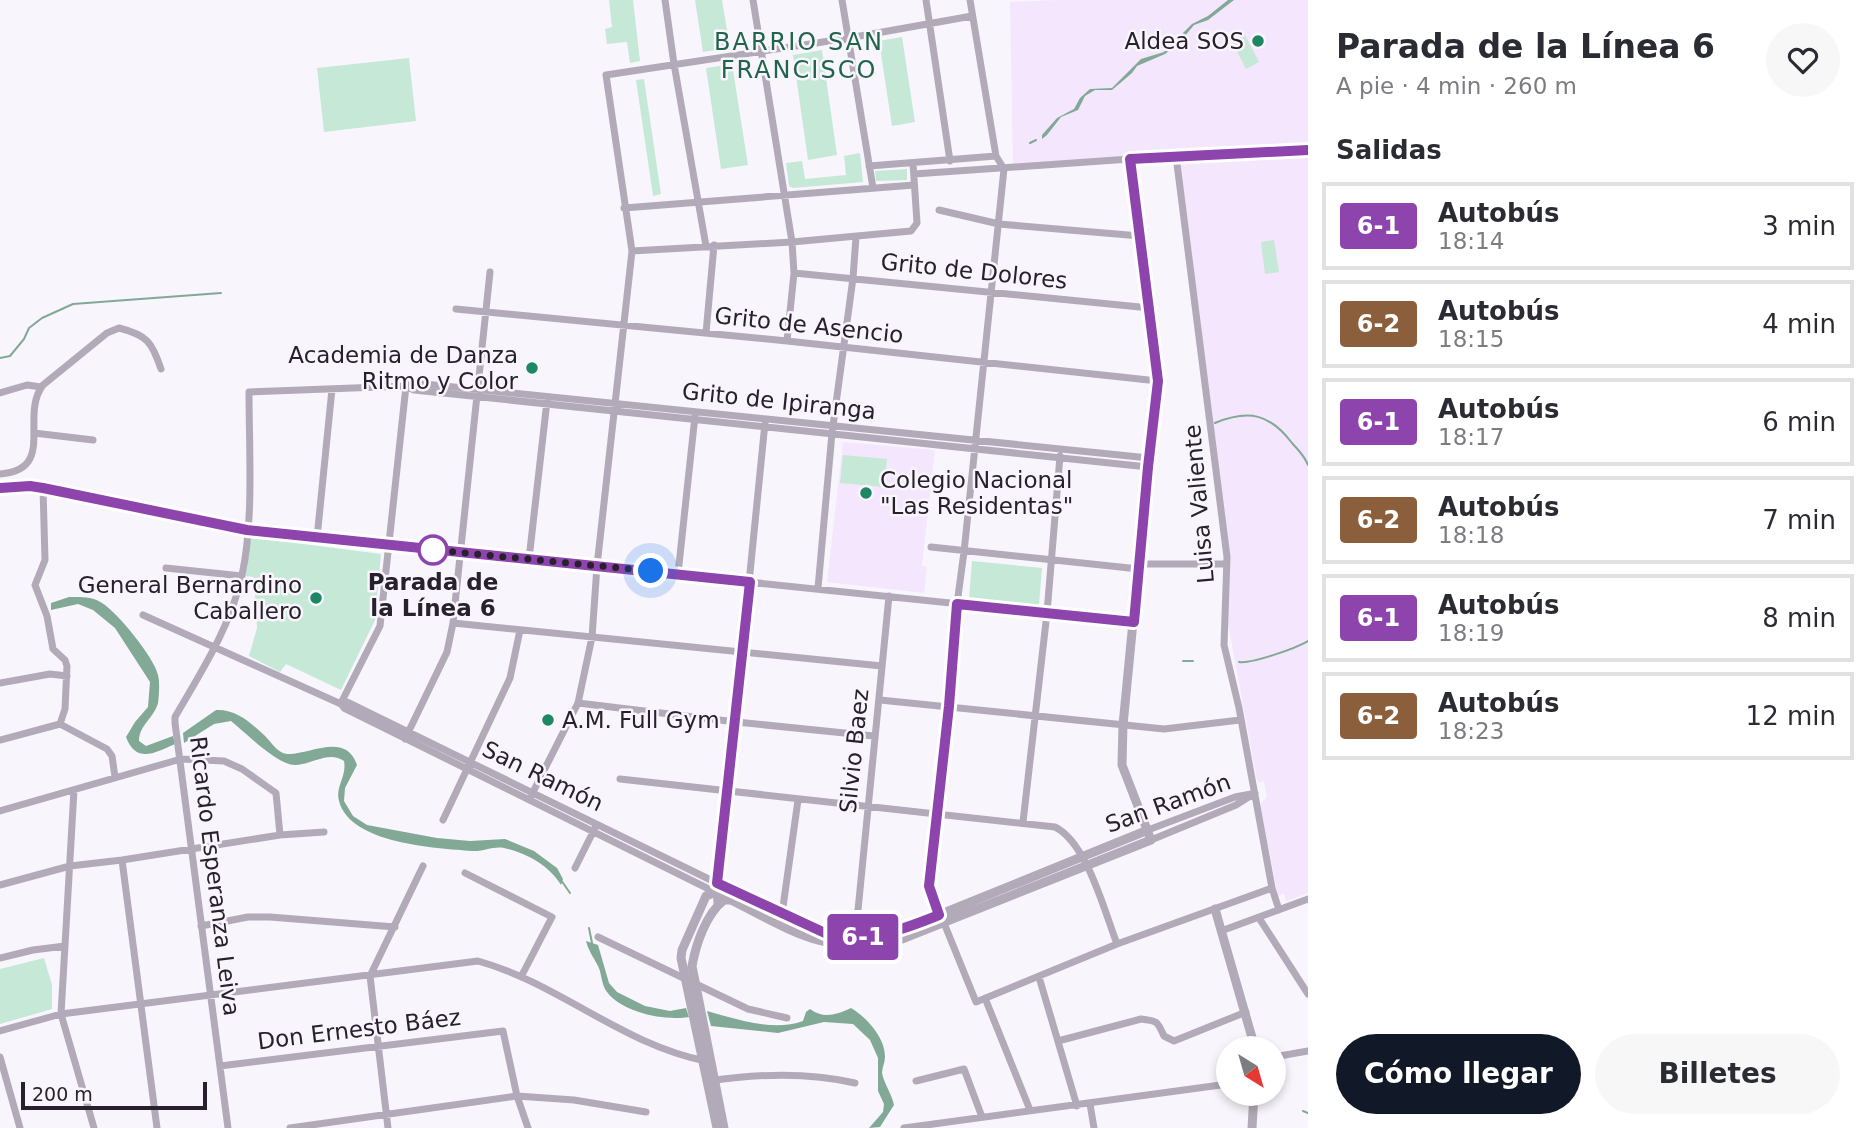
<!DOCTYPE html>
<html lang="es">
<meta charset="utf-8">
<style>
body{margin:0;font-family:"DejaVu Sans",sans-serif;background:#f7f7f7;color:#2b2b33;height:100vh;display:flex;flex-direction:column;font-size:26px;white-space:nowrap}
*{box-sizing:border-box;margin:0}
p{font-size:23px;color:#7c7c81}
.icon{flex:none;width:38px;height:38px;fill:none;stroke:currentColor;stroke-width:2;stroke-linecap:round;stroke-linejoin:round}
.map{position:relative;flex:1;overflow:hidden}
.side{display:flex;flex-direction:column;background:#fff;width:560px}
.side>*{flex:none}
.badge{padding:0 14px;border-radius:5px;font-size:24px;line-height:46px}
.needle{width:46px;rotate:143deg}
.controls{position:absolute;left:1216px;top:1036px;display:grid;gap:14px}
.controls a{display:grid;place-items:center;width:70px;height:70px;border-radius:50%;background:#fff;box-shadow:0 4px 10px #0003;font-size:35px}
.scale{position:absolute;left:21px;bottom:18px;width:186px;box-sizing:border-box;padding-left:7px;border:4px solid #28212d;border-top:0;font-size:19px;line-height:24px;white-space:nowrap;color:#28212d;-webkit-text-stroke:5px #f9f5fc;paint-order:stroke}
.you{position:absolute;width:35px;height:35px;margin:-18px;border:5px solid #fff;border-radius:50%;background:#1a73e8;box-shadow:0 0 0 10px #1a73e833}
.map>.badge{position:absolute;translate:-50% -50%;box-shadow:0 0 0 4px #fff}
h2{padding:0 28px;font-size:26px;line-height:63px}
.round{display:grid;place-items:center;flex:none;width:74px;height:74px;border-radius:37px;background:#f7f7f7}
.overview{display:flex;align-items:center;justify-content:space-between;height:119px;padding:0 28px}
h1{font-size:33px;font-weight:700;line-height:52px}
.primary-button{display:flex;gap:14px;margin-top:auto;padding:14px 28px}
.primary-button a{flex:1;height:80px;border-radius:42px;background:#111827;color:#fff;font-size:28px;font-weight:700;line-height:80px;text-align:center}
.primary-button a+a{background:#f7f7f7;color:#2b2b33}
ul{padding:0;list-style:none}
li{display:flex;align-items:center;gap:21px;height:88px;margin:0 14px 10px;padding:0 14px;border:4px solid #e1e1e2;border-radius:0px}
li div{flex:1}
li b{display:block;font-size:26px}
li em{font-style:normal}
li .badge{min-width:77px;font-weight:700;text-align:center}
main{display:flex;flex:1;min-height:0}
.map>svg:first-child{display:block}
</style>
<main>
<div class="map">
<svg width="1308" height="1128" viewBox="0 0 1308 1128">
<rect width="100%" height="100%" fill="#f9f5fc"/>
<!-- built -->
<path fill="#f4e6fd" d="M1058 0H1308V145L1013 170 1010 2Z
M1308 153V893L1286 901 1284 893 1278 896 1260 804 1267 797 1264 781 1260 783 1257 780 1228 624 1229 555 1180 163Z
M843 442 935 450 922 565 927 567 924 593 827 582Z"/>
<!-- green -->
<path fill="#c5e8d7" d="M609 0H633L640 61 630 63 627 42 607 44 605 29 612 27Z
M695 0H722L730 48 703 52Z
M1245 35 1259 62 1246 69 1232 42Z
M902 37 915 122 892 126 879 41Z
M822 50 837 155 808 160 793 55Z
M409 58 416 121 324 132 317 68Z
M732 64 748 165 721 169 706 68Z
M644 79 661 194 653 196 636 80Z
M860 153 863 182 793 188 789 186 786 163 802 161 805 179 846 175 844 156Z
M907 169V180L876 181 875 171Z
M1274 240 1279 272 1265 274 1261 242Z
M843 455 887 459 884 487 840 483Z
M251 537 381 554 375 620 341 690 286 664 280 672 249 656 257 628 254 577 245 576Z
M972 561 1042 568 1039 605 969 598Z
M44 958 52 985V1009L0 1024V969Z"/>
<!-- water -->
<path fill="#81a996" d="M1228 0H1234L1208 20 1194 25 1179 43 1165 54 1137 66 1132 73 1112 90H1095L1085 96 1078 110 1061 117 1047 135 1042 139V135L1057 118 1074 109 1080 98 1090 89 1112 88 1141 59 1164 52 1192 24 1208 16Z
M69 597C80 597 92 596 102 603 117 612 154 657 158 675 160 683 159 695 158 703 154 718 139 725 139 741L146 746 173 736 175 744C155 753 136 764 126 737L135 722 148 707 150 682 115 628 93 610 78 604 51 610V603Z
M216 710C235 709 249 721 263 734 270 740 274 749 283 753 301 760 345 728 357 765L345 788 344 801 353 816 367 825 437 838 470 841 505 839 534 851 557 868 563 879 561 885C549 865 526 853 504 848 493 846 483 852 472 851 436 848 350 844 339 801 335 786 347 777 344 761 329 750 311 765 295 765 277 765 245 732 231 721L214 724 184 743 183 733Z
M586 941 598 945 609 983 617 992 645 1006 670 1011 686 1008 689 1017C665 1021 623 1013 607 992 601 984 602 974 598 966 594 958 588 950 586 941Z
M851 1008C866 1017 885 1037 885 1057 885 1062 882 1068 882 1073 884 1084 892 1094 894 1105L880 1127 869 1128 883 1112 884 1104 878 1091V1058L870 1040 853 1024 824 1022 778 1033 711 1026 707 1011C736 1019 773 1032 803 1021L806 1012 810 1009C823 1019 836 1015 851 1008Z"/>
<g fill="none" stroke-linecap="round" stroke-linejoin="round">
<!-- stream -->
<path stroke="#81a996" stroke-width="2" d="M1030 143 1036 140
M0 358 10 356 24 339 29 328 42 318 73 304 221 293
M1215 423C1249 409 1270 414 1292 443 1299 451 1304 455 1308 465
M1183 661H1193
M1239 662C1252 664 1296 648 1308 641
M561 880 570 893
M589 928 592 943
M1303 1111 1308 1113"/>
<!-- minor -->
<path stroke="#b3aab9" stroke-width="7" d="M665 0 674 64 706 246
M753 0 792 242 794 273 787 341
M842 0 873 188
M926 0 950 161
M970 0 996 156 1004 169
M1176 156 1227 557 1224 645 1239 708 1272 888 1279 910
M869 166 996 156
M1004 169 964 552 957 604 949 706 929 886 976 1002 1117 944 1272 888
M914 174 1130 159
M624 208 914 185
M939 210 999 224 1140 236
M632 251 792 242 911 231 917 223 913 163
M794 273 1150 308
M456 309 787 341 1158 381
M706 333 714 245
M406 386 414 390 1148 467
M0 393 27 385 41 387
M34 433 93 440
M0 474C57 470 19 416 43 385L107 333 119 328C147 335 152 342 161 369
M0 488 30 486 43 488 247 530 1134 622
M43 488 45 560 35 585 47 616 53 649 65 660 67 666 65 709 60 724
M317 538 332 389
M931 547 1139 569
M529 559 547 401
M1140 564H1226
M166 568 242 576
M678 574 695 416
M818 588 832 433 853 278 856 237
M143 615 341 704 344 708 731 900
M453 623 882 666
M0 683 50 674 67 676
M880 700 1164 729 1240 720
M341 703 380 626 406 386
M578 703 736 722 874 736
M341 704 347 702 721 885
M405 739 447 652 453 623 490 272
M0 740 60 724 107 749 112 756 115 777
M620 779 1055 827C1087 843 1104 910 1117 944
M74 790 61 1014 94 1128
M529 800 578 703 592 637 597 566 632 251 606 75 849 38 972 16
M0 811 181 759 224 761 242 769 276 793 280 835
M443 820 510 678 520 630
M1023 822 1047 613 1060 456
M1148 830 1235 797 1251 794
M1151 840 1236 805 1255 793
M122 860 157 1128
M575 868 595 828
M465 873 552 917 521 977
M0 885 70 866 122 860 280 835 324 832
M717 905 716 876 728 792 765 423
M858 910 869 933 873 937
M782 914 798 800
M1259 918 1308 994
M201 926 248 917H270L395 927
M1221 931 1308 899
M598 937 748 1009 787 1018
M843 937 858 910 889 596
M0 958 33 950 65 946
M1039 977 1077 1106
M985 998 1030 1110
M0 1031 61 1014 478 961C558 983 623 1045 706 1061
M1058 1041 1141 1019C1158 1021 1157 1021 1164 1036L1174 1041 1246 1012
M0 1057 20 1128
M1274 1057 1308 1051
M220 1066 503 1031 517 1096 528 1128
M709 1081C756 1074 808 1072 855 1083
M916 1081 964 1069 982 1117
M1090 1104 1094 1128
M228 1128 175 723V717C201 672 231 626 242 575 254 521 249 448 249 392L406 386 415 383 1149 458
M290 1128 517 1096 574 1100 646 1112
M388 1128 370 976 423 866
M904 1128 1228 1084"/>
<!-- tertiary -->
<path stroke="#b3aab9" stroke-width="9" d="M1215 909 1255 1048
M717 1128 681 958 682 950 706 896 727 887 825 933C852 940 878 937 904 929L1148 830
M724 1128 692 966C696 944 706 914 724 900H731C791 930 828 957 897 941L1151 840 1122 765 1123 725 1148 467 1158 381 1130 159 1308 149
M1252 1128 1254 1094"/>
</g>
<g fill="none" stroke-linecap="round" stroke-linejoin="round">
<!-- line casing -->
<g stroke="#fff" stroke-width="16">
<path id="line" d="M0 488 30 486 43 488 247 530 750 582 717 883 825 933C866 944 902 930 939 915L929 886 949 706 957 604 1134 622 1148 467 1158 381 1130 159 1308 150"/>
</g>
<!-- line -->
<use href="#line" stroke="#8e44ad" stroke-width="10"/>
<!-- walk -->
<path stroke="#28212d" stroke-width="7" stroke-dasharray="0 12.6" d="M433 550 424 549 651 571"/>
</g>
<!-- markers -->
<g fill="#1d8662" stroke="#f9f5fc" stroke-width="2.5">
<circle cx="1258" cy="41" r="7"/>
<circle cx="532" cy="368" r="7"/>
<circle cx="866" cy="493" r="7"/>
<circle cx="316" cy="598" r="7"/>
<circle cx="548" cy="720" r="7"/>
</g>
<circle fill="#fff" stroke="#8e44ad" stroke-width="3.5" cx="433" cy="550" r="14"/>
<g text-anchor="middle" dominant-baseline="central" stroke-width="5" stroke-linejoin="round" paint-order="stroke">
<!-- poi labels -->
<g font-size="23" fill="#28212d" stroke="#f9f5fc" text-anchor="end">
<text x="1244" y="41">Aldea SOS</text>
<text x="518" y="355">Academia de Danza<tspan x="518" dy="26">Ritmo y Color</tspan></text>
<text x="880" y="480" text-anchor="start">Colegio Nacional<tspan x="880" dy="26">"Las Residentas"</tspan></text>
<text x="302" y="585">General Bernardino<tspan x="302" dy="26">Caballero</tspan></text>
<text x="562" y="720" text-anchor="start">A.M. Full Gym</text>
</g>
<!-- street labels -->
<g font-size="23" fill="#28212d" stroke="#f9f5fc">
<text transform="translate(974 271) rotate(6)">Grito de Dolores</text>
<text transform="translate(809 325) rotate(6)">Grito de Asencio</text>
<text transform="translate(779 401) rotate(6)">Grito de Ipiranga</text>
<text transform="translate(1199 504) rotate(-95)">Luisa Valiente</text>
<text transform="translate(854 751) rotate(-84)">Silvio Baez</text>
<text transform="translate(543 776) rotate(26)">San Ramón</text>
<text transform="translate(1168 803) rotate(-20)">San Ramón</text>
<text transform="translate(215 876) rotate(83)">Ricardo Esperanza Leiva</text>
<text transform="translate(359 1029) rotate(-7)">Don Ernesto Báez</text>
</g>
<!-- stop labels -->
<g font-size="23" font-weight="bold" fill="#28212d" stroke="#f9f5fc">
<text x="433" y="582">Parada de<tspan x="433" dy="26">la Línea 6</tspan></text>
</g>
<!-- neighbourhood labels -->
<g font-size="24" letter-spacing="2" fill="#20644a" stroke="#f9f5fc">
<text x="799" y="42">BARRIO SAN<tspan x="799" dy="28">FRANCISCO</tspan></text>
</g>
</g>
</svg>
<div class="controls">
<a><svg class="needle" viewBox="-14 -14 28 28"><path d="M0-13l5 13h-10z" fill="#e53935"/><path d="M0 13l5-13h-10z" fill="#7c7c81"/></svg></a>
</div>
<div class="scale">200 m</div>
<div class="you" style="left:651px;top:571px"></div>
<b class="badge" style="left:863px;top:937px;background:#8e44ad;color:#fff">6-1</b>
</div>
<section class="side">
<div class="overview"><div><h1>Parada de la Línea 6</h1><p>A pie · 4 min · 260 m</p></div><a class="round"><svg class="icon" aria-label="heart" viewBox="0 0 24 24"><path d="M12 20l-8-8c-3-5 5-10 8-4 3-6 11-1 8 4z"/></svg></a></div>
<h2>Salidas</h2>
<ul>
<li><span class="badge" style="background:#8e44ad;color:#fff">6-1</span><div><b>Autobús</b><p>18:14</p></div><em>3 min</em></li>
<li><span class="badge" style="background:#8b5e3c;color:#fff">6-2</span><div><b>Autobús</b><p>18:15</p></div><em>4 min</em></li>
<li><span class="badge" style="background:#8e44ad;color:#fff">6-1</span><div><b>Autobús</b><p>18:17</p></div><em>6 min</em></li>
<li><span class="badge" style="background:#8b5e3c;color:#fff">6-2</span><div><b>Autobús</b><p>18:18</p></div><em>7 min</em></li>
<li><span class="badge" style="background:#8e44ad;color:#fff">6-1</span><div><b>Autobús</b><p>18:19</p></div><em>8 min</em></li>
<li><span class="badge" style="background:#8b5e3c;color:#fff">6-2</span><div><b>Autobús</b><p>18:23</p></div><em>12 min</em></li>
</ul>
<div class="primary-button"><a>Cómo llegar</a><a>Billetes</a></div>
</section>
</main>
